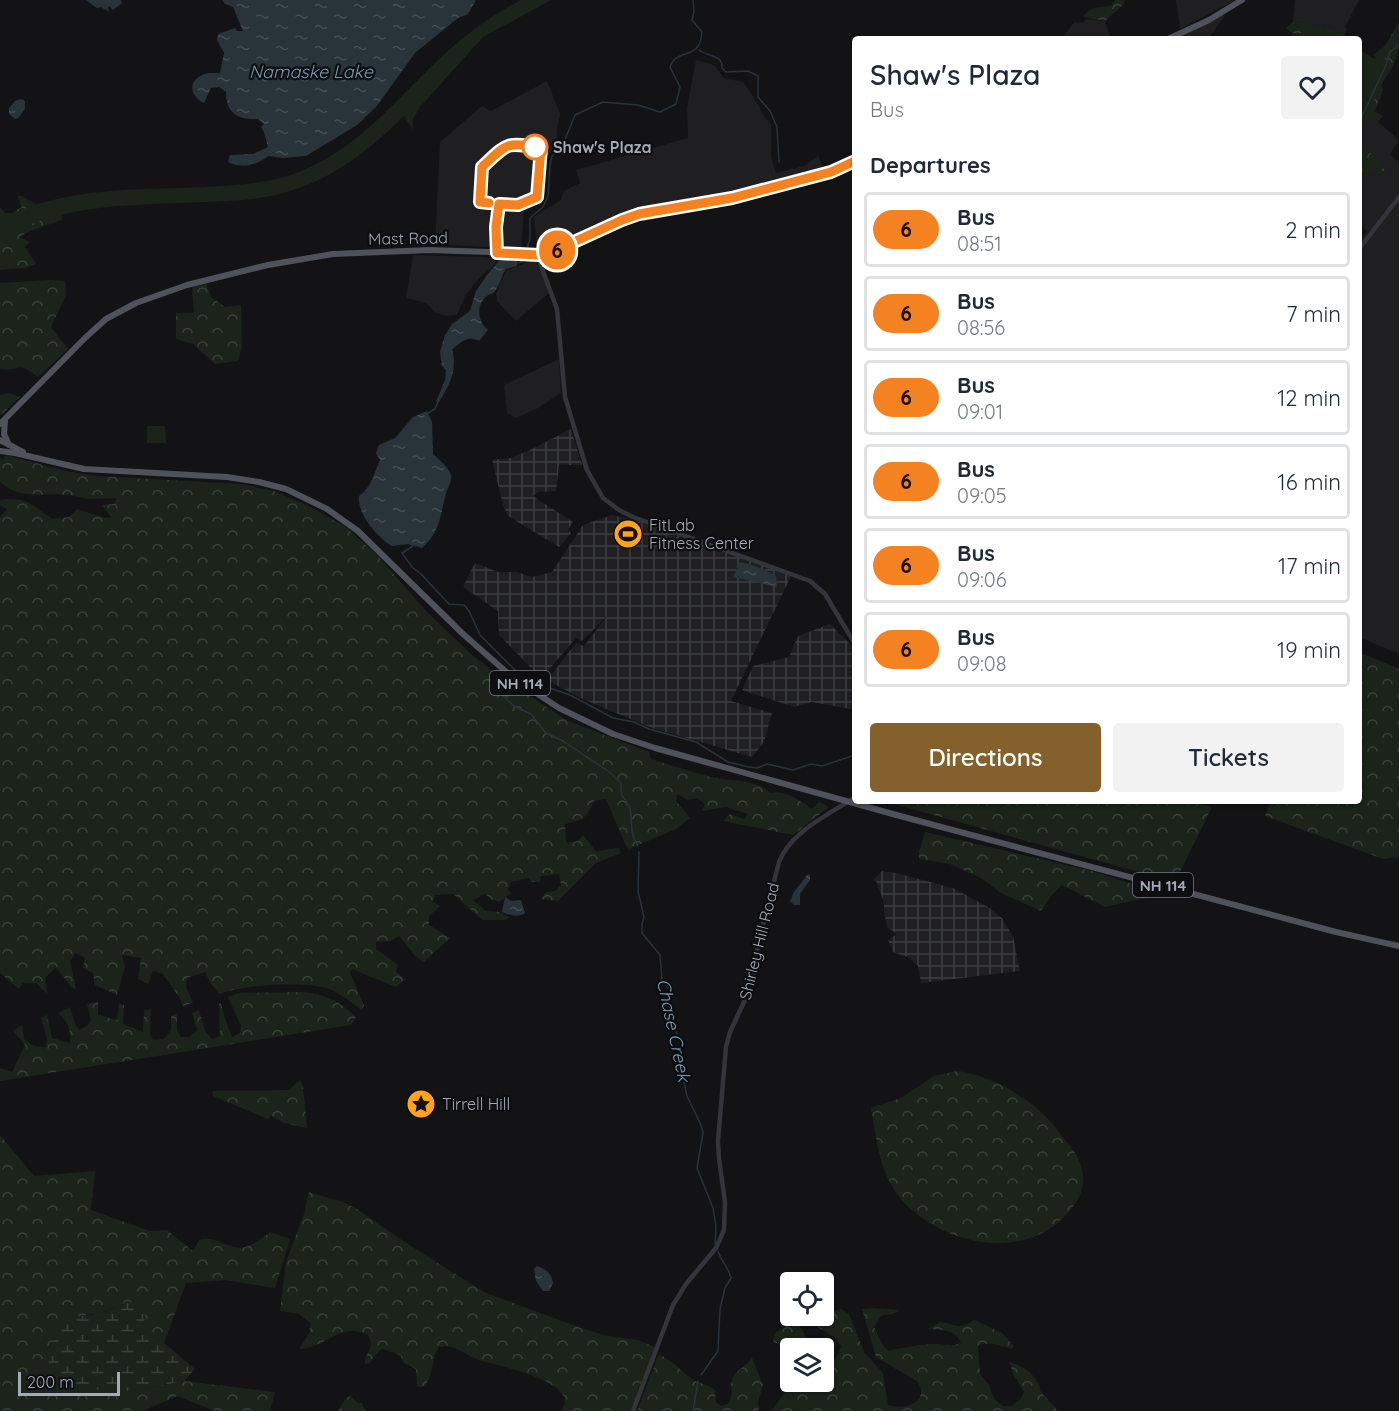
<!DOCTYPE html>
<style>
body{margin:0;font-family:Quicksand,sans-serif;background:#f2f2f3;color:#1f2937;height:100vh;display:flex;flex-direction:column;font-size:22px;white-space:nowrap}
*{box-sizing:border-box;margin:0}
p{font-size:20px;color:#747a83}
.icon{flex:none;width:33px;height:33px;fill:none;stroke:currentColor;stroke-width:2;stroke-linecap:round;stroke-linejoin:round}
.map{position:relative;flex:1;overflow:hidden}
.details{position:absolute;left:852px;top:36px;width:510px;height:768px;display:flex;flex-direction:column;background:#fff;border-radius:6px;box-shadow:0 2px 4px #0004}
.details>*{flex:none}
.badge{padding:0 12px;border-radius:20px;font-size:21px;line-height:39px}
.fabs{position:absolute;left:780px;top:1272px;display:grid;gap:12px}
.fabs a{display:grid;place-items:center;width:54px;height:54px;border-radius:6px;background:#fff;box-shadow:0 2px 4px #0004;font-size:30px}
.scale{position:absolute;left:18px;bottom:15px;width:102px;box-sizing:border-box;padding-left:6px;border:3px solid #a3abb7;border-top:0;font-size:16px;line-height:21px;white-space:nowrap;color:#a3abb7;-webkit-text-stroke:4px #0e0e10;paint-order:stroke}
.map>.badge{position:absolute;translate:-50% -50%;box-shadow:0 0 0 3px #fff}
h2{padding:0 18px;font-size:22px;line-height:54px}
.round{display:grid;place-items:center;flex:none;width:63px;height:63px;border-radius:6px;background:#f2f2f3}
.summary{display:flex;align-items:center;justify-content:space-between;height:102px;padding:0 18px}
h1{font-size:28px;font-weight:600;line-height:45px}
.primary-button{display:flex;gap:12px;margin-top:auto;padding:12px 18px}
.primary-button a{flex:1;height:69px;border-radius:6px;background:#84602d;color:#fff;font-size:24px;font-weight:600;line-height:69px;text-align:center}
.primary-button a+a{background:#f2f2f3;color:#1f2937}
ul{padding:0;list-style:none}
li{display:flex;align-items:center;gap:18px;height:75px;margin:0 12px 9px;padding:0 6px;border:3px solid #e0e1e3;border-radius:6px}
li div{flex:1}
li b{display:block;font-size:22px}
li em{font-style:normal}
li .badge{min-width:66px;font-weight:700;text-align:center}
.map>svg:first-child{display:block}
</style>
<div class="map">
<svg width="1399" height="1411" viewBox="0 0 1399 1411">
<defs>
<pattern id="industrial-grid" width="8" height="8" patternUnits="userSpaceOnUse" patternTransform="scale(1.5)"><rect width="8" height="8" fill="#1f1f22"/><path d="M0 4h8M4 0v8" fill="none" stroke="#3c3d40"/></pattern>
<pattern id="forest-crowns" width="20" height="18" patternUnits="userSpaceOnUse" patternTransform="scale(1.5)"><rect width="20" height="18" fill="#1b231b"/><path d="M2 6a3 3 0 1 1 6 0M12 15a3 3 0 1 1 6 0" fill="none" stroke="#39403a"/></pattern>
<pattern id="wetland-marsh" width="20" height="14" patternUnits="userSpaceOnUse" patternTransform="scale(1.5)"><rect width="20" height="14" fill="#1b231b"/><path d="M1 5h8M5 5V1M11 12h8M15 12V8" fill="none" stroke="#39403a"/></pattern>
<pattern id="water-ripples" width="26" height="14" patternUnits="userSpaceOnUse" patternTransform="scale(1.5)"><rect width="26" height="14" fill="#28333a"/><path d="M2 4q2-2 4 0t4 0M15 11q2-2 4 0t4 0" fill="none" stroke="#444e54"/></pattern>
</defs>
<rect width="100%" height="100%" fill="#131315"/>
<!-- built -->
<path fill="#1f1f22" d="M1176 0H1235L1180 29Z
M1295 0H1359L1343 31 1310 25V23L1293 22Z
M1222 15 1224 17 1208 39H1175Z
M1086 19 1105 21 1111 39H1062L1074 22 1083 23Z
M696 60 714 65 724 78 743 82 751 93 764 116 771 125V157L776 173 804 166 818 156 824 169 762 186 630 213 557 245 537 250 534 217 561 200 564 191 580 183 576 170 688 138 687 108Z
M547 81 560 114 557 130V144L547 157 545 193 540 202 524 209 521 249 435 244 440 142 482 106 491 111Z
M1366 111 1399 140 1390 154 1399 163V654L1359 637V242L1367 231 1359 224V126Z
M413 255 480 257 496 258 494 266 481 276 465 296 457 315 446 316 436 313 426 303 406 298Z
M533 260 537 262 550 292 516 321 497 301 496 293 506 271Z
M559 359 561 393 538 408 516 418 507 413 504 385Z"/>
<!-- industrial -->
<path fill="url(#industrial-grid)" d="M571 429 582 465H559L556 491 538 492 533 496 573 522 568 530 571 533 559 547 508 516 503 505 492 460 510 458 530 450Z
M612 515 634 520 791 576 731 701 772 713 764 742 752 757 652 728 580 698 547 680 576 643 584 646 608 615 582 641 576 638 546 673 534 671 499 635 498 611 463 587 475 563 498 572H517L532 577 552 572 583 525Z
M830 624 855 649V710L812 702 794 707 742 690 753 666 789 657 798 636Z
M882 871 896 873 953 888 988 907 1002 918 1013 936 1020 971 921 983 918 966 910 958 893 952 888 940 897 934 887 927 884 911V902L876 881 873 880Z"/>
<!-- forest -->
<path fill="url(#forest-crowns)" d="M1115 0H1125L1123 5 1105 21 1083 17C1090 6 1100 7 1111 6Z
M1293 22 1311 23V25L1343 31 1345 27 1347 29 1344 35 1352 39C1331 39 1312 33 1292 33L1286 28Z
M1399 22C1399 40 1399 59 1389 73 1385 78 1382 78 1380 84L1383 90 1375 111 1383 116 1377 122 1369 116 1359 137V113L1383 61 1373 55 1385 46Z
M1359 143 1369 151 1388 174 1387 176 1373 169 1359 186Z
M17 196H22L38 206 61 208 62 220C48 225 31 229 20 237L30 242 25 247 36 264 25 268 0 270V207L5 213H11L22 207Z
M49 280 65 281 66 295 51 327 68 349 38 377C15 359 21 373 0 369V283Z
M206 283 211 297 225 307 241 305 242 347 238 361 215 364 193 344 176 339V313H194L192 287Z
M9 393 20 397 0 416V395Z
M6 455 66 471 97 476 242 484 274 491 309 506 347 528 377 555 427 612 471 654 495 673 568 721 649 752 651 759C671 765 691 772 711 777 729 781 757 779 770 793 785 789 800 801 812 809L819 802 829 807 793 835 723 821 730 814 744 819 748 814 726 807 702 811 705 804 697 798 688 800 677 794 676 801 690 818 676 829 629 849 626 846 606 799 594 801C585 820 584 819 565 824L566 843 578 841 583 835 596 851 619 848 621 853 596 863 558 901 541 899 546 892 555 891 561 885 559 874 541 876 540 882H532L528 878 511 882 508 889 511 893 499 902 491 899 485 894 473 900 486 911 499 912 510 917 506 920H482L453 894 435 895 433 902 440 906 429 916V925L450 938 424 962 416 957 399 936 391 941 376 942V949L398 965 396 972 405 979 396 987 352 969 350 973 364 1005 362 1010C351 1003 338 991 326 988 302 981 242 985 219 994L210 982 205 972 187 978 186 987 193 1003 183 1006C177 992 171 986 163 974L153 971 148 984 138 979 141 958 122 955 125 967 117 995 95 985 93 973 83 968 85 958 76 953 70 960 76 989 71 987 56 967 45 978 47 994 36 983H23L19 989 0 973V517L7 509 0 505V500C27 496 32 506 53 519L69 517 77 509 105 518 111 517 102 505 114 504 117 498C110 498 102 499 94 499 85 499 75 495 66 495 42 493 20 500 0 482V458L3 459Z
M1359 652 1399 669V857L1383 859 1265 816 1271 801H1359Z
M883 801H1195L1212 807 1175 882Z
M925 832 1092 871 1163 894 1105 907 1062 885 1051 896 1041 911 1001 893 981 878 950 864 919 859V852Z
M301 992C324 993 339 1001 356 1017L351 1025 0 1081V1068L12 1072 25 1045 13 1031 22 1025 24 1039 34 1046 46 1047 47 1038 41 1018 47 1015 52 1038 70 1043C71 1029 68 1022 58 1013L70 1007 75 1024 79 1030 87 1026 91 1021 87 1004 98 1001V1015L117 1020 119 1003 124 1005 123 1024 143 1032 144 1010 151 1009 150 1034 153 1040 164 1039 171 1030V1016L175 1014 177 1015V1030L181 1037H190L197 1030 192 1013 199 1010 205 1031 212 1039 220 1036 219 1004 221 1003 225 1019 232 1037 240 1033 241 1026 228 997 241 993Z
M957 1071C990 1074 1034 1100 1054 1126 1065 1141 1082 1156 1083 1176 1085 1191 1075 1206 1065 1216 1020 1264 934 1243 897 1194 879 1169 876 1137 871 1108L901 1098 934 1076Z
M300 1080 303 1086 307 1128 284 1123 271 1116 268 1119 213 1096 212 1091 289 1090Z
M0 1135 34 1176 95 1171 91 1210 150 1231 167 1230 193 1251 199 1240C215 1235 226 1248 241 1248 251 1247 263 1238 270 1232L290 1239 275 1288 226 1280 186 1283 164 1343 143 1331 127 1301C105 1314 85 1317 59 1318L132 1391 184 1381 275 1392 270 1411H215L177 1396 143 1411H0Z
M309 1192 343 1202 357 1209 403 1241 484 1292 581 1328 604 1335 638 1340 657 1348 633 1411H560C586 1383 496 1365 482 1361 466 1357 456 1343 439 1347 430 1360 435 1379 421 1388L417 1386 416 1369 404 1363 400 1355 382 1349 375 1355 370 1363 365 1364C364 1352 376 1350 368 1335 339 1321 326 1349 299 1349L310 1332V1323L299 1314 280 1311 286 1262 304 1214Z
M873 1308 899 1310 898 1312 881 1316 874 1327 884 1347 889 1351C904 1347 917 1345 932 1344 944 1343 947 1348 961 1343 956 1329 941 1330 928 1329L940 1322C954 1324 962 1331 973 1320L977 1321 1002 1333 1014 1346 1011 1349C1001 1346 988 1340 978 1346L980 1374 989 1385 994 1399 1003 1406H1012L1020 1400 1024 1392 1014 1375 1009 1362C1021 1365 1034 1373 1039 1385 1041 1391 1038 1388 1042 1393 1047 1399 1053 1405 1058 1411H771L793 1382H824V1360L833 1362 839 1352 841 1346 835 1338 813 1324V1320L816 1316H824V1314L841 1309 849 1314 864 1352 883 1373 888 1405C906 1411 931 1401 917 1381L876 1357 862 1309Z
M794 1322C805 1328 805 1339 812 1348L790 1350 774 1342 773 1340 776 1332Z
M660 1355C673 1361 681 1371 692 1379 699 1384 708 1384 715 1390L716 1402 721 1406 728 1404C735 1391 729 1389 732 1380 735 1370 747 1366 752 1358L763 1385 758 1402 759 1411H637L658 1356Z
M350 1396 358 1403H362L365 1411H338L346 1398Z"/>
<!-- wetland -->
<path fill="url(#wetland-marsh)" d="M127 1301 146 1306 143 1331 164 1343 195 1369 184 1381 132 1391 67 1388 46 1374 59 1317C87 1317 103 1315 127 1301Z"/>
<!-- green -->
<path fill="#1b231b" d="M521 0H551L483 37 420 107 413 119V130L404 116C370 149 334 179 287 192 260 200 233 201 205 202 134 205 64 203 0 238V220C63 186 136 190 205 187 237 185 269 184 299 172 362 147 401 93 450 49 472 30 495 13 521 0Z
M1312 29 1344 33 1343 36 1349 39H1292V33H1309Z
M1359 43 1362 45 1360 50 1375 59 1378 53 1392 65 1359 129Z
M165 426 166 443H147V426Z"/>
<!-- water -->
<path fill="url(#water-ripples)" d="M86 0H121L122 3 113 10 109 6 108 8 109 12 101 7 97 8Z
M222 0H476L468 14 458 18 415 53 376 107 357 125 306 156 283 158 268 156C257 165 241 169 228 162L230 155 253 154 268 147 264 132 261 127 264 124 258 119C239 120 226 114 226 92L219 87 211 88 204 103C192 98 187 83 200 76 206 72 214 73 220 73L224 53 217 40 218 34 235 28 237 31H243L233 7 225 4Z
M20 99 25 101V109L18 118 15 119 9 114V108L15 101Z
M509 260 517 261V266L506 269C501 276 500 285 495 291 491 296 492 292 487 296 475 305 478 322 488 330L479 341C467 335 461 342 452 350 458 369 449 386 439 402H436L445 380 446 370 442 366 440 352 445 335 452 324 470 311 476 291 487 275 499 261Z
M427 411 432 422 433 454C439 460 449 467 451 475 452 482 448 487 446 493 440 515 441 531 422 548L408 544 392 546C377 537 357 514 359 496 372 487 374 473 380 460L376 453 379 445 395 438 413 417Z
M740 562C753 565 765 569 776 576L777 587 733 577Z
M808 874 810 875V880L800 894V905H794L790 901 794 892Z
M505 897 512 901 521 900 525 913C519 918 508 915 502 912Z
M537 1266C546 1269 552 1274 553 1283L549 1291H543L536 1281 534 1269Z"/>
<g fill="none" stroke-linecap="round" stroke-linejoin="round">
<!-- stream -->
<path stroke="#28333a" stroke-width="1.5" d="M699 50C707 57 723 54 722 68L726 72 748 71 758 76V97L770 111 777 127 779 162
M1359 123 1386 65 1390 52 1399 45
M527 248 530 239V218L543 207 548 196 550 165 552 156 562 147 575 115 603 102 638 105 660 112 676 104 680 87 670 67C678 46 700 62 702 32L692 20 694 12 693 0
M517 263 522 262
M428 413 435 409 438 402
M413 546 402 553 412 567 421 574 449 604 464 605 469 611 480 635 520 675 532 682 570 695 613 718 634 722 649 729 696 742 728 762 749 767 757 768 767 764 793 770 811 764 822 766 855 755
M499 675 498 687 500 693 514 706 531 714 546 733 563 741 608 771 621 783C620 802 627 797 630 809 633 822 629 833 638 846
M639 852 638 891 644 917 642 924V933L660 955 662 979 669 990 671 1018 681 1044 683 1078 687 1096 701 1125 703 1133 697 1168 713 1208 716 1226 715 1244
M701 1375 718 1351 720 1309 725 1288 731 1278C729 1268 721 1261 718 1251
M693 1411 698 1381"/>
<!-- minor -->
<path stroke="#34353a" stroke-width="4.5" d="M1359 249 1399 197
M539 255 540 263 557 309 565 397 587 470 603 498 619 510 633 517 810 581 825 594 855 644
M633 1411 673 1305 686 1284 716 1248 724 1230 725 1202 719 1159 718 1141 726 1047 730 1032 752 985 758 944 779 862C791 831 829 815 855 797"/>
<!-- major -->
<path stroke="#4f525a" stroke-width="6" d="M1168 39 1209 20 1242 0
M5 421 4 434 9 445
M0 424 85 338 106 319 136 303 187 285 268 265 333 254 430 250 543 254 561 249 615 223 639 215 732 198 831 172 855 161
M0 440 23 452
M0 451 15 453 84 469 227 477 259 482 286 489 327 509 358 531 463 634 512 677 559 708 613 734 655 748 900 816 1336 932 1399 946"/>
</g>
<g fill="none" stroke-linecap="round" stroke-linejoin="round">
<!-- line casing -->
<g stroke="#fff" stroke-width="14">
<path id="line" d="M489 203 480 202 482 167C509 142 506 142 541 148L537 197 518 205 499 204 496 227 497 253 539 255 554 251 622 220 639 214 732 198 831 172 855 161"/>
</g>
<!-- line -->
<use href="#line" stroke="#f58220" stroke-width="9"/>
</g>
<!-- icons -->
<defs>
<g id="stadium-disc" transform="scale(1.5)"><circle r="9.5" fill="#ffa321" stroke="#0e0e10"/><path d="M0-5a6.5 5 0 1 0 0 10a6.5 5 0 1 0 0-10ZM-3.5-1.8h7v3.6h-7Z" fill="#111"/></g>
<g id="sight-disc" transform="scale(1.5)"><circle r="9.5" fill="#ffa321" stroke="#0e0e10"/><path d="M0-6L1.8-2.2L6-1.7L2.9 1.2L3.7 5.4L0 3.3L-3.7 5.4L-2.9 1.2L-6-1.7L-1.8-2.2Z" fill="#111"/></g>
</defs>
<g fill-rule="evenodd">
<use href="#stadium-disc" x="628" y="534"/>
<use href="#sight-disc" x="421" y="1104"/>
</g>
<!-- markers -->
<circle fill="#fff" stroke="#f58220" stroke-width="3" cx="535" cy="147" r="12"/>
<g text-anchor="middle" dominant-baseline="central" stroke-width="4.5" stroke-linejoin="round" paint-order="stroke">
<!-- shield labels -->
<g fill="#0e0e10" stroke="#767c85" stroke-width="1.5">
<rect x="490" y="671" width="60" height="24" rx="4.5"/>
<rect x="1133" y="873" width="60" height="24" rx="4.5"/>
</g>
<g font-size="15" font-weight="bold" fill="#a3abb7">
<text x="520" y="683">NH 114</text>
<text x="1163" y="885">NH 114</text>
</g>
<!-- stop labels -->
<g font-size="16" font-weight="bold" fill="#a3abb7" stroke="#0e0e10" text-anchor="start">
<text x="553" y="147">Shaw's Plaza</text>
</g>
<!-- street labels -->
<g font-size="16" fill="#a3abb7" stroke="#0e0e10">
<text transform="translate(408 238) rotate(-1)">Mast Road</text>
<text transform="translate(759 941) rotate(-76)">Shirley Hill Road</text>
</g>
<!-- poi labels -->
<g font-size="16" fill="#a3abb7" stroke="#0e0e10" text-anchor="start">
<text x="649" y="525">FitLab<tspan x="649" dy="18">Fitness Center</tspan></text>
<text x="442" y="1104">Tirrell Hill</text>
</g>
<!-- water labels -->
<g font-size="18" font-style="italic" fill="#779db5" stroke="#0e0e10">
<text x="311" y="71">Namaske Lake</text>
<text transform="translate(674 1030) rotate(78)">Chase Creek</text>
</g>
</g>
</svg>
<div class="fabs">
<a><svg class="icon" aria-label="locate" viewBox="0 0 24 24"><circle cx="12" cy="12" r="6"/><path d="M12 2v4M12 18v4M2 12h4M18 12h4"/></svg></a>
<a><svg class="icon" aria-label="layers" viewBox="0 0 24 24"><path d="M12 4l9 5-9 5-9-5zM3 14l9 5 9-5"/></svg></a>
</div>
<div class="scale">200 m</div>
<b class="badge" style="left:557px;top:250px;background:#f58220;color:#111">6</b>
<section class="details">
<div class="summary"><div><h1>Shaw's Plaza</h1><p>Bus</p></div><a class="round"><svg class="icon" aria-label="heart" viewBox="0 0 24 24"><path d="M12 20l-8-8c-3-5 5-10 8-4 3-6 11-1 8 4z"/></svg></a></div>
<h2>Departures</h2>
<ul>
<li><span class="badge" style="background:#f58220;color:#111">6</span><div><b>Bus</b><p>08:51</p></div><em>2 min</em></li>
<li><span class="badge" style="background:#f58220;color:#111">6</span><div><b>Bus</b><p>08:56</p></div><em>7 min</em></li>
<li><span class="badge" style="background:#f58220;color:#111">6</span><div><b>Bus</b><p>09:01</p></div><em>12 min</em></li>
<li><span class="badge" style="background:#f58220;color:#111">6</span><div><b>Bus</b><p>09:05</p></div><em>16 min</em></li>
<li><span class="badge" style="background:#f58220;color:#111">6</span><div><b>Bus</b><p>09:06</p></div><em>17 min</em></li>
<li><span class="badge" style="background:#f58220;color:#111">6</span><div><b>Bus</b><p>09:08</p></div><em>19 min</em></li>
</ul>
<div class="primary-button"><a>Directions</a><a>Tickets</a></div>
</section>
</div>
